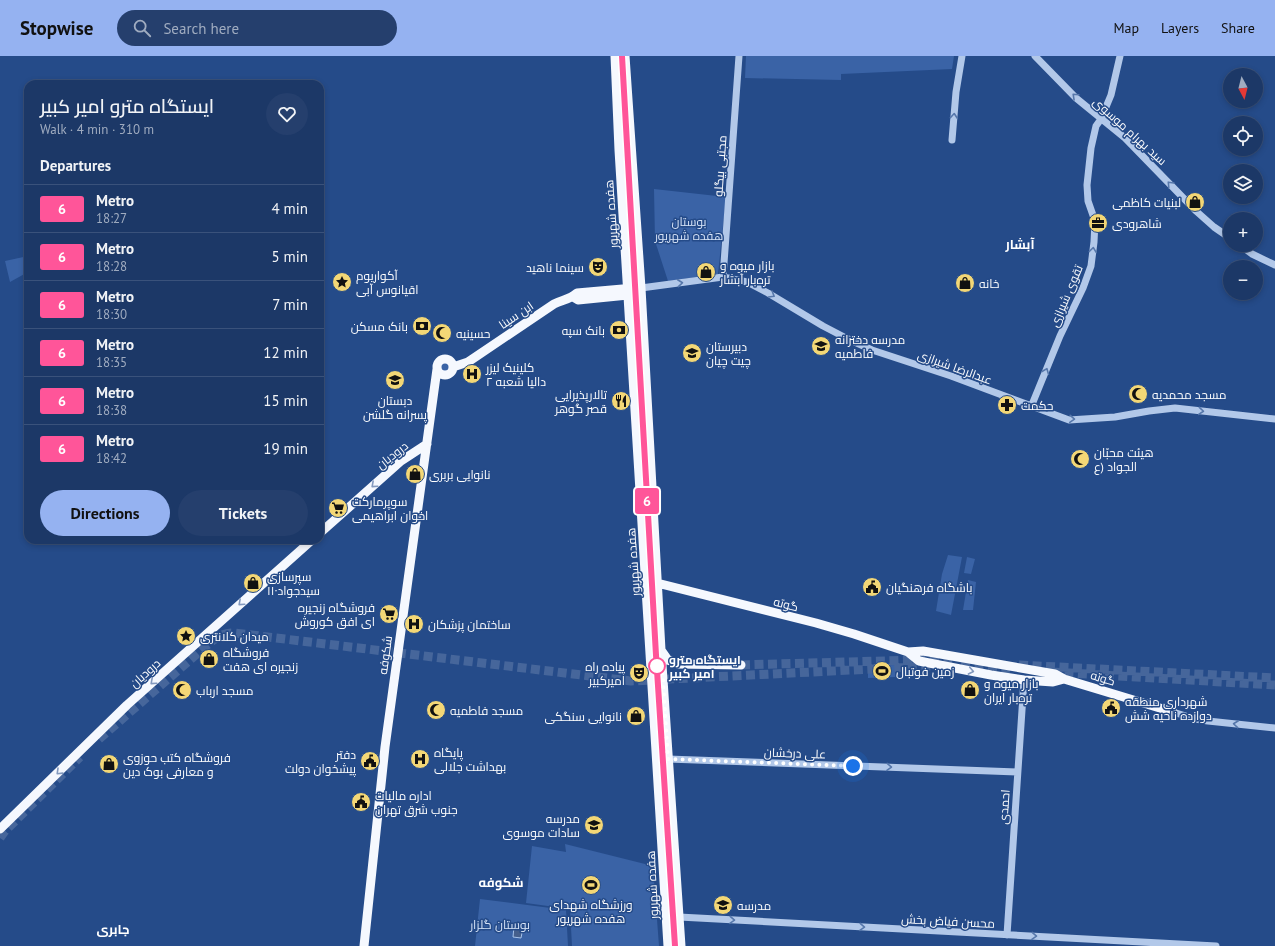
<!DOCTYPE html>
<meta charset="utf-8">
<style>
body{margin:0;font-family:"PT Sans",Cairo,sans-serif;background:#253f6d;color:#f1f3f6;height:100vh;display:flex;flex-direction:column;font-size:15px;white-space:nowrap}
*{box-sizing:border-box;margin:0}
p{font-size:13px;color:#a0acc0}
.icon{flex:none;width:22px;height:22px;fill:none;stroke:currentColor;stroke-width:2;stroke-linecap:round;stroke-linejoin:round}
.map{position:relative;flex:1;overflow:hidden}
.sheet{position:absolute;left:24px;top:24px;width:300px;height:464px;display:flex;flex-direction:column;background:#1c3867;border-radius:12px;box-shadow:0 2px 6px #0003,0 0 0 1px #3a527b}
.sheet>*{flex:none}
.badge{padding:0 8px;border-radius:3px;font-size:14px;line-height:26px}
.needle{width:26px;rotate:173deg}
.fabs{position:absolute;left:1223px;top:12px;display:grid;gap:8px}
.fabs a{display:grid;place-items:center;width:40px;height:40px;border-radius:50%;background:#1c3867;box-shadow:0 2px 6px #0003,0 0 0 1px #3a527b;font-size:20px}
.you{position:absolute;width:20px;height:20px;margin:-10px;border:3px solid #fff;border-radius:50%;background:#1a73e8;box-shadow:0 0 0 6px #1a73e833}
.map>.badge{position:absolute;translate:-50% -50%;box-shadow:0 0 0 2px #fff}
h2{padding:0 16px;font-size:15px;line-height:36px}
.round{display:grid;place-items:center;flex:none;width:42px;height:42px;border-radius:21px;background:#253f6d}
.summary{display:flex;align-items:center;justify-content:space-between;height:68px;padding:0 16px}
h1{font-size:19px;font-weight:600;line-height:30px}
.action{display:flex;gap:8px;margin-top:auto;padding:8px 16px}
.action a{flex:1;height:46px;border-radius:24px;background:#95b2f1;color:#111;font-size:16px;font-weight:600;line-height:46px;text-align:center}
.action a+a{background:#253f6d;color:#f1f3f6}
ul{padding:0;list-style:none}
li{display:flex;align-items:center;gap:12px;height:48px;padding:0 16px;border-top:1px solid #3a527b}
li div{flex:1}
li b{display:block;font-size:15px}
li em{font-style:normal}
li .badge{min-width:44px;font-weight:700;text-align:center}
header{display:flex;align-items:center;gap:24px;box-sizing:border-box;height:56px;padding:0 20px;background:#95b2f1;color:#111}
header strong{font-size:19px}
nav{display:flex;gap:22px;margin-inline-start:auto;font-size:14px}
.search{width:280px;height:36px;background:#253f6d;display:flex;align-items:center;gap:10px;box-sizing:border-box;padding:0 14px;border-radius:22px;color:#a0acc0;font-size:15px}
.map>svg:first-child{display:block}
</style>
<header>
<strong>Stopwise</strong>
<div class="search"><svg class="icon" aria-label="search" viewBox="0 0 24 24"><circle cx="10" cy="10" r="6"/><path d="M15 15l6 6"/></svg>Search here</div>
<nav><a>Map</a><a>Layers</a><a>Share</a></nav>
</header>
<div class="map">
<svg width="1275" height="890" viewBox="0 0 1275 890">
<rect width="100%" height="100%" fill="#254b89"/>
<!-- green -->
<path fill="#3a63a6" d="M746 0H954L952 13 841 18V24L745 22Z
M654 133 726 141 718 218 668 225 655 185Z
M28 200V216L10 226 5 205Z
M439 311a6 6 0 1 1 12 0a6 6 0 1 1-12 0Z
M948 499 962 501 951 559 936 555 942 518Z
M967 501 975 503 971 518 964 517Z
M968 524 976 526 973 554H963Z
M895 609V621L868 622V610Z
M565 788 653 810 659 890H572L570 853 526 847 532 790 566 796Z
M480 843 566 854 568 890H475Z"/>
<!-- water -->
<path fill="#455f8c" stroke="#a6c2ea" d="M514 870 523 872 521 882 513 881Z"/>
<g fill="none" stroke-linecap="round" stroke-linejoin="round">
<!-- major-tunnel -->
<path stroke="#46669b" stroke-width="9" stroke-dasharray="9 4.5" stroke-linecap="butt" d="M741 609 952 603
M1019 609 1275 622
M961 610 1010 613
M1051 616 1275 629
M99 683 206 590C217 581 221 577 235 577L631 625 932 610
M0 782 5 775 80 701"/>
<!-- minor -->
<path stroke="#b2c8e9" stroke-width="7" d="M1035 0 1076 42 1125 82 1196 155 1214 171 1230 182
M952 84 956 36 962 0
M1240 189 1252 198 1275 209
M723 221 739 0
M641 232 723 221 747 226 768 237 823 270 846 282 872 294 951 320 1069 364 1115 361 1149 355 1175 352 1275 363
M1031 351 1060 280 1083 232 1091 210 1094 186 1095 165 1088 145 1087 129 1091 92 1096 70 1101 63 1111 39 1120 0
M1173 656 1195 663 1208 665 1275 672
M668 703 1017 716
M679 861 1216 890
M1007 879 1024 624"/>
<!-- major -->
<path stroke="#f5f8fe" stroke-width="9" d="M615 0 619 94 668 890
M625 0 641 232 661 594 681 890
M573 241 578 244 628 239 633 236
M437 311a8 8 0 1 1 16 0a8 8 0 1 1-16 0Z
M453 311 468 306 554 248C562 244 571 243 577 237L634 232
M320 477 401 405 427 388
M657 527 816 567 854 578 908 596 919 605 991 619 1024 624 1053 626 1064 623
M661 594 668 604 678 608 741 609
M908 596 923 595 1055 618 1064 623 1173 656
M0 773 127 649 312 484
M364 890 385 691 437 313"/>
</g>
<!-- one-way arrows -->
<defs><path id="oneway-chevron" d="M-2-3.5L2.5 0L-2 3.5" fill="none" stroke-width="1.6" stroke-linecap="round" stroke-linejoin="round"/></defs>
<g stroke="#5677ab">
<use href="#oneway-chevron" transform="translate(1075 40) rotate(-137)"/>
<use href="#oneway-chevron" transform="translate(954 60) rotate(-85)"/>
<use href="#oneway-chevron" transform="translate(1170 128) rotate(-133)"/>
<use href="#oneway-chevron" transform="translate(1093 194) rotate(-82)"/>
<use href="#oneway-chevron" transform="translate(680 227) rotate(-6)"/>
<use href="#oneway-chevron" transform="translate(772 239) rotate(31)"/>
<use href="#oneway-chevron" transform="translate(1046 315) rotate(-68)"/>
<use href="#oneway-chevron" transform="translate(1201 355) rotate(5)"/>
<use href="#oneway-chevron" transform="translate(1072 363) rotate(4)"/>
<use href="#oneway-chevron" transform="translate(1236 668) rotate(-174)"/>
<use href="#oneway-chevron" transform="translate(889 711) rotate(2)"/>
<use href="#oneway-chevron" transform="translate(732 864) rotate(3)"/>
<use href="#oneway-chevron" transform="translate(862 871) rotate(3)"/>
<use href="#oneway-chevron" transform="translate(1034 880) rotate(3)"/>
</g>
<g stroke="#8399be">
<use href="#oneway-chevron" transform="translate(374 429) rotate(138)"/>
<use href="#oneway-chevron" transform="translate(241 547) rotate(138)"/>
<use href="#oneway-chevron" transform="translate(971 615) rotate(11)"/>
<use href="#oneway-chevron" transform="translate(153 626) rotate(138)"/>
<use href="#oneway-chevron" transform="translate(59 716) rotate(136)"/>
</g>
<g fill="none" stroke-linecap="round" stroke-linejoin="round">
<!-- line casing -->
<g stroke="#fff" stroke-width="9">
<path id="line" d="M622 0 656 599 675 890"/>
</g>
<!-- line -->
<use href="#line" stroke="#f59" stroke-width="6"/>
<!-- walk -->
<path stroke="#fff" stroke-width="4" stroke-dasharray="0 7.2" d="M657 610 662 608 668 703 853 710"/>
</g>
<!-- icons -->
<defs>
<g id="shop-disc" transform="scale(1)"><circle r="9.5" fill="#f3d776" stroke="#254b89"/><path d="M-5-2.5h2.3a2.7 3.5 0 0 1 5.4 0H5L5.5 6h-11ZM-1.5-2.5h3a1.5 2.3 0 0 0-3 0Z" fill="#111"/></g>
<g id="office-disc" transform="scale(1)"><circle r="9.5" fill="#f3d776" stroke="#254b89"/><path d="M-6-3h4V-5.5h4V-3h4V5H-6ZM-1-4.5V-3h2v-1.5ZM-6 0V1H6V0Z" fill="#111"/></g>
<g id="theatre-disc" transform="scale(1)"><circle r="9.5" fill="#f3d776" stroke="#254b89"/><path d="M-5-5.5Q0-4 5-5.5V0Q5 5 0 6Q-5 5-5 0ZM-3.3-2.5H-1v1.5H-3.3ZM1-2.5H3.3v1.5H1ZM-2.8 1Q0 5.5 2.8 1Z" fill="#111"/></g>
<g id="sight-disc" transform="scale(1)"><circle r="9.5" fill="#f3d776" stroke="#254b89"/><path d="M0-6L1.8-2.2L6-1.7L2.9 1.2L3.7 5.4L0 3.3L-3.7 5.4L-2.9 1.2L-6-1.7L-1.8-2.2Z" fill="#111"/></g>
<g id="bank-disc" transform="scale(1)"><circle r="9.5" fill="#f3d776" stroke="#254b89"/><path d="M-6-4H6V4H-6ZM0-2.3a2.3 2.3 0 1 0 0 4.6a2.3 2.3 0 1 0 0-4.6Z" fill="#111"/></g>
<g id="mosque-disc" transform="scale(1)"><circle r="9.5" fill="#f3d776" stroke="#254b89"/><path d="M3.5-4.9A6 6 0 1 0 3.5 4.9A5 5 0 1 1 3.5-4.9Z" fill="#111"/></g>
<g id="school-disc" transform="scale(1)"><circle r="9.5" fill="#f3d776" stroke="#254b89"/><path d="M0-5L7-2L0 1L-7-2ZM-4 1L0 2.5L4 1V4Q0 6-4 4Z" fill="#111"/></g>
<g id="hospital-disc" transform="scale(1)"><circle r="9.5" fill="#f3d776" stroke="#254b89"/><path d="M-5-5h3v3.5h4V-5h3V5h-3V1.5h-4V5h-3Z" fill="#111"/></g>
<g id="restaurant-disc" transform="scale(1)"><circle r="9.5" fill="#f3d776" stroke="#254b89"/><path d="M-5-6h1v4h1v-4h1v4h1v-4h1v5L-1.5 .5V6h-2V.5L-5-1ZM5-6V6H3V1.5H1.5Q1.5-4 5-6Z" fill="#111"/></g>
<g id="pharmacy-disc" transform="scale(1)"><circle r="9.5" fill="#f3d776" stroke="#254b89"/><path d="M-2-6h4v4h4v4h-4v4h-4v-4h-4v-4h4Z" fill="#111"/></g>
<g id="supermarket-disc" transform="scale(1)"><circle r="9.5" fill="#f3d776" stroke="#254b89"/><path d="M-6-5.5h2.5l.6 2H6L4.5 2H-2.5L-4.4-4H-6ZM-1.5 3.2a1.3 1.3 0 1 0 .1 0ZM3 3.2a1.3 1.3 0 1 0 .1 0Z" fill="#111"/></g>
<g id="civic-disc" transform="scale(1)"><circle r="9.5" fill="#f3d776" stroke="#254b89"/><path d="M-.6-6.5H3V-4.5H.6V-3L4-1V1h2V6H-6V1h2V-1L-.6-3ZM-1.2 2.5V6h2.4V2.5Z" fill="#111"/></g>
<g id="stadium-disc" transform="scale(1)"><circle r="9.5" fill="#f3d776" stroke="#254b89"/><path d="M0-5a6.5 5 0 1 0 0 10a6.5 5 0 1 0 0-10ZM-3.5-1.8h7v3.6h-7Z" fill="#111"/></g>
</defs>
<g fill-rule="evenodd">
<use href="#shop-disc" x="1195" y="146"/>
<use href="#office-disc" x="1098" y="167"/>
<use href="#theatre-disc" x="598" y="211"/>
<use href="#shop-disc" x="706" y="216"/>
<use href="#sight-disc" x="342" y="226"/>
<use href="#shop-disc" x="965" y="227"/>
<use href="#bank-disc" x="422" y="270"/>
<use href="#bank-disc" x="619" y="274"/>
<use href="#mosque-disc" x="442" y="277"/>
<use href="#school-disc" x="821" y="290"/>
<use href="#school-disc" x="692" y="297"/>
<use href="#hospital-disc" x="472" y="318"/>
<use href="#school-disc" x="395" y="324"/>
<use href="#mosque-disc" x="1138" y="338"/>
<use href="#restaurant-disc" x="621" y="345"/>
<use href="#pharmacy-disc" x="1007" y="349"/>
<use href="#mosque-disc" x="1080" y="403"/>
<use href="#shop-disc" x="415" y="418"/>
<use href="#supermarket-disc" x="338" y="452"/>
<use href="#shop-disc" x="253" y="527"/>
<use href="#civic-disc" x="872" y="531"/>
<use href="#supermarket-disc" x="389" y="558"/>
<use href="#hospital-disc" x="414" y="568"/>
<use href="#sight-disc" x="186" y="580"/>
<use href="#shop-disc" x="209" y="603"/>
<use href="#stadium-disc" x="882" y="615"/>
<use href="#theatre-disc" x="639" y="617"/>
<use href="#mosque-disc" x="182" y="634"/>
<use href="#shop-disc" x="970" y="634"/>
<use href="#civic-disc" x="1111" y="652"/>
<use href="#mosque-disc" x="436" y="654"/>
<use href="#shop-disc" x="636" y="660"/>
<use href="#hospital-disc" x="420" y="703"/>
<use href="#civic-disc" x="370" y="705"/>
<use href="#shop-disc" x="109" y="708"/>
<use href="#civic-disc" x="361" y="746"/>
<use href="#school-disc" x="594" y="769"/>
<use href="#stadium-disc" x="591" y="829"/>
<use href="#school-disc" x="723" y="849"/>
</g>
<!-- markers -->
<circle fill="#fff" stroke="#f59" stroke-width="2" cx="657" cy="610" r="8"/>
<g text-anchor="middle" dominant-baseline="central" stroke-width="3" stroke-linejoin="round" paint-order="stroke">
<!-- street labels -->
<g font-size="12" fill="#fff" stroke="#254b89">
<text transform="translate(1130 75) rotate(42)">سید بهرام موسوی</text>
<text transform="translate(720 110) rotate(-86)">مجتبی بیگلو</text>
<text transform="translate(611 158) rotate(-94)">هفده شهریور</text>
<text transform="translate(1066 240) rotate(-67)">تقوی شیرازی</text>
<text transform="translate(516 259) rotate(-34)">ابن سینا</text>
<text transform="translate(955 311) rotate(20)">عبدالرضا شیرازی</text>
<text transform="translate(392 399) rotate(-38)">درودیان</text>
<text transform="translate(633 506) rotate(-94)">هفده شهریور</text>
<text transform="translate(786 548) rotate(14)">گوته</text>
<text transform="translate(385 599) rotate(-82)">شکوفه</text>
<text transform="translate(145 617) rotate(-42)">درودیان</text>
<text transform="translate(1103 622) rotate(17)">گوته</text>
<text transform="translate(795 697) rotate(2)">علی درخشان</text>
<text transform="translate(1004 751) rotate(-86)">احمدی</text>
<text transform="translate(652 829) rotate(-93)">هفده شهریور</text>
<text transform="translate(948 865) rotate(3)">محسن فیاض بخش</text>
</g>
<!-- poi labels -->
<g font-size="12" fill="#fff" stroke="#254b89" text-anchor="start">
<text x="1181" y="146" text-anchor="end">لبنیات کاظمی</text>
<text x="1112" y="167">شاهرودی</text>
<text x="720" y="209">بازار میوه و<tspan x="720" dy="14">تره‌بار آبشار</tspan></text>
<text x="584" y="211" text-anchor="end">سینما ناهید</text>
<text x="356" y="219">آکواریوم<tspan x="356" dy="14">اقیانوس آبی</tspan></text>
<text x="979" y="227">خانه</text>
<text x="408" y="270" text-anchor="end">بانک مسکن</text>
<text x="605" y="274" text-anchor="end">بانک سپه</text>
<text x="456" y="277">حسینیه</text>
<text x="835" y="283">مدرسه دخترانه<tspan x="835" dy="14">فاطمیه</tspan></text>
<text x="706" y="290">دبیرستان<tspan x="706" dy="14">چیت چیان</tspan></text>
<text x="486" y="311">کلینیک لیزر<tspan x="486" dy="14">دالیا شعبه ۲</tspan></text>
<text x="607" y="338" text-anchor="end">تالارپذیرایی<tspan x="607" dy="14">قصر گوهر</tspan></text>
<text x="1152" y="338">مسجد محمدیه</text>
<text x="395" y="344" text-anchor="middle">دبستان<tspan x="395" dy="14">پسرانه گلشن</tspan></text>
<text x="1021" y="349">حکمت</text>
<text x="1094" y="396">هیئت محبّان<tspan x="1094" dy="14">الجواد (ع</tspan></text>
<text x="429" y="418">نانوایی بربری</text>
<text x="352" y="445">سوپرمارکت<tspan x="352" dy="14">اخوان ابراهیمی</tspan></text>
<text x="267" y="520">سپرسازی<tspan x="267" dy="14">سیدجواد۱۱۰</tspan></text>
<text x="886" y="531">باشگاه فرهنگیان</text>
<text x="375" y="551" text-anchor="end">فروشگاه زنجیره<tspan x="375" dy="14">ای افق کوروش</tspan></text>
<text x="428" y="568">ساختمان پزشکان</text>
<text x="200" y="580">میدان کلانتری</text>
<text x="223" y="596">فروشگاه<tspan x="223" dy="14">زنجیره ای هفت</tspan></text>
<text x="625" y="610" text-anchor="end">پیاده راه<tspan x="625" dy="14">امیرکبیر</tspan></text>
<text x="896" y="615">زمین فوتبال</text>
<text x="984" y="627">بازار میوه و<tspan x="984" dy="14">تره‌بار ایران</tspan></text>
<text x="196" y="634">مسجد ارباب</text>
<text x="1125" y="645">شهرداری منطقه<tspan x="1125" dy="14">دوازده ناحیه شش</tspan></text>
<text x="450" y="654">مسجد فاطمیه</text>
<text x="622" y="660" text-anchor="end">نانوایی سنگکی</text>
<text x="434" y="696">پایگاه<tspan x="434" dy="14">بهداشت جلالی</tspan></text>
<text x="356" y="698" text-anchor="end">دفتر<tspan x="356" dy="14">پیشخوان دولت</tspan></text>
<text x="123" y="701">فروشگاه کتب حوزوی<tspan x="123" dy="14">و معارفی بوک دین</tspan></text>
<text x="375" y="739">اداره مالیات<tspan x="375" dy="14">جنوب شرق تهران</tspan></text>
<text x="580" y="762" text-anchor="end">مدرسه<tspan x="580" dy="14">سادات موسوی</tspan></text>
<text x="591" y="848" text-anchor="middle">ورزشگاه شهدای<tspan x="591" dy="14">هفده شهریور</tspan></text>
<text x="737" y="849">مدرسه</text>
</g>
<!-- park labels -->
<g font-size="12" fill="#d6e3f7" stroke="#254b89">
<text x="689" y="165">بوستان<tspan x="689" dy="14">هفده شهریور</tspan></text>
<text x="500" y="868">بوستان گلزار</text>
</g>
<!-- stop labels -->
<g font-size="12" font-weight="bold" fill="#fff" stroke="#254b89" text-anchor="start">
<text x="669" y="603">ایستگاه مترو<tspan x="669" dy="14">امیر کبیر</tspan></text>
</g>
<!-- neighbourhood labels -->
<g font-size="13" font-weight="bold" fill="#fff" stroke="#254b89">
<text x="1020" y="188">آبشار</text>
<text x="501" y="826">شکوفه</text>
<text x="113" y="873">جابری</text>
</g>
</g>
</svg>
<div class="fabs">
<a><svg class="needle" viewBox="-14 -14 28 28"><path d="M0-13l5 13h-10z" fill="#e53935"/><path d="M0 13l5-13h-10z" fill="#a0acc0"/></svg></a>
<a><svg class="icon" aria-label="locate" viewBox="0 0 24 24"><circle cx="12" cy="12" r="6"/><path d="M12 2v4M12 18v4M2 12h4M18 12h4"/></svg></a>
<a><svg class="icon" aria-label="layers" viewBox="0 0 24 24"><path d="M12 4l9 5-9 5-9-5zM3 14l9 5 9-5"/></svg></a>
<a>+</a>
<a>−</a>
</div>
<div class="you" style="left:853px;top:710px"></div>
<b class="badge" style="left:647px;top:445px;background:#f59;color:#fff">6</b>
<section class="sheet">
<div class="summary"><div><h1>ایستگاه مترو امیر کبیر</h1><p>Walk · 4 min · 310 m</p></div><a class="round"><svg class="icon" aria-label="heart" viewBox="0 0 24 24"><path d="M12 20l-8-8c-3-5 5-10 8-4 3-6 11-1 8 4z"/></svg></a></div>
<h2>Departures</h2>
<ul>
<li><span class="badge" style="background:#f59;color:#fff">6</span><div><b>Metro</b><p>18:27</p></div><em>4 min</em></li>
<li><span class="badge" style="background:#f59;color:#fff">6</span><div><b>Metro</b><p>18:28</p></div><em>5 min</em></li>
<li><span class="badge" style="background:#f59;color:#fff">6</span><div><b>Metro</b><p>18:30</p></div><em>7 min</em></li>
<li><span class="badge" style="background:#f59;color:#fff">6</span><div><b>Metro</b><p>18:35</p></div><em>12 min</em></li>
<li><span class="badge" style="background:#f59;color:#fff">6</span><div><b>Metro</b><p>18:38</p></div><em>15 min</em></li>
<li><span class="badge" style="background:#f59;color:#fff">6</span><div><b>Metro</b><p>18:42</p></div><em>19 min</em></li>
</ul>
<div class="action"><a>Directions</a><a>Tickets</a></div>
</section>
</div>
